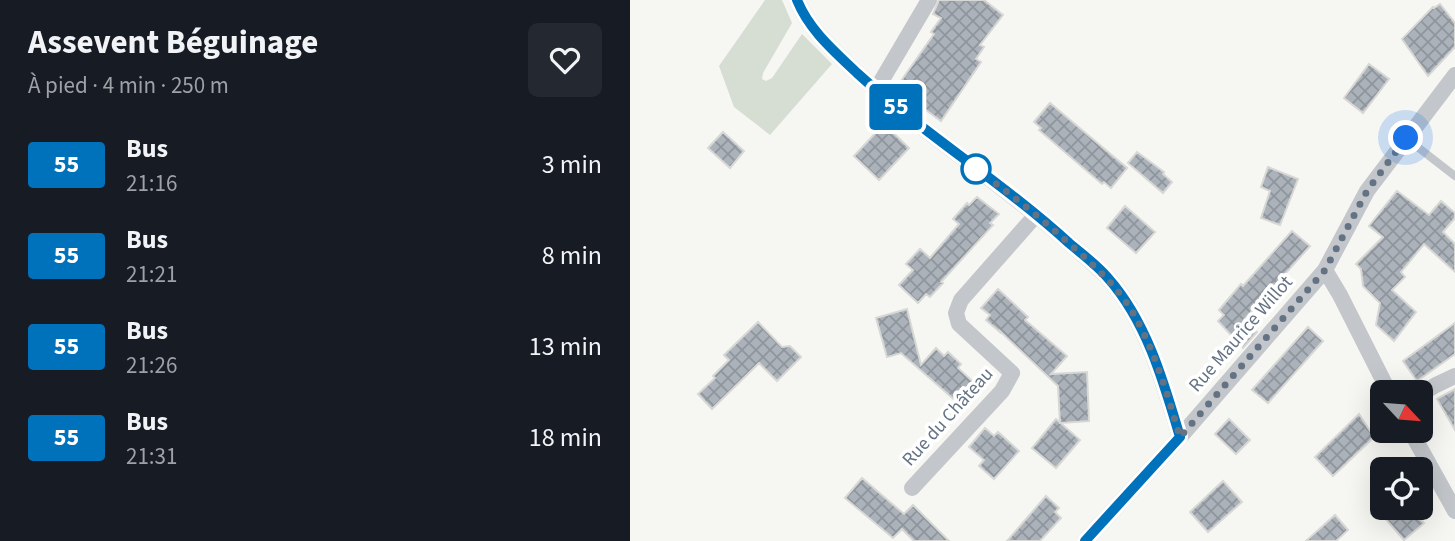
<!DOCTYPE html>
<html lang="fr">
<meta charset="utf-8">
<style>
body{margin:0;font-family:"Source Sans 3",sans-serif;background:#242831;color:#f1f3f6;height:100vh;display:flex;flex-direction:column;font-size:26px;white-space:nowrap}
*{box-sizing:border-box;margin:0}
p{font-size:23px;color:#9ea1a6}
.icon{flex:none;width:38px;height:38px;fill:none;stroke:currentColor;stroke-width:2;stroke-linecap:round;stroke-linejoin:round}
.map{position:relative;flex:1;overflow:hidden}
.side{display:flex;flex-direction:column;background:#171b24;width:630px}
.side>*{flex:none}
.badge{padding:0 14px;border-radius:5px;font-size:24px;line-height:46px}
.needle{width:46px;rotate:116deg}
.fabs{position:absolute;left:740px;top:380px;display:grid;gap:14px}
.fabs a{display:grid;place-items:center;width:63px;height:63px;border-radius:10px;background:#171b24;box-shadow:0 7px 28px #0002;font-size:35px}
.you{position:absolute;width:35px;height:35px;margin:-18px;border:5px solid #fff;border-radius:50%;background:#1a73e8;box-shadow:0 0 0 10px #1a73e833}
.map>.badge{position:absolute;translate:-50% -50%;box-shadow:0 0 0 4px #fff}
.round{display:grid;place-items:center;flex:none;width:74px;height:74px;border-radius:10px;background:#242831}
.summary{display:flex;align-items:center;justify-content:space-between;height:119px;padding:0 28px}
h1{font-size:33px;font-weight:700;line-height:52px}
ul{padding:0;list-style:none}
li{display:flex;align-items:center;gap:21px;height:91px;padding:0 28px}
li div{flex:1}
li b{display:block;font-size:26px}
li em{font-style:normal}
li .badge{min-width:77px;font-weight:700;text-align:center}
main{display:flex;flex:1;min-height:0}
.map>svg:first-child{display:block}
</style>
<main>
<section class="side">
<div class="summary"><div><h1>Assevent Béguinage</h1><p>À pied · 4 min · 250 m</p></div><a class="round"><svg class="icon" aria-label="heart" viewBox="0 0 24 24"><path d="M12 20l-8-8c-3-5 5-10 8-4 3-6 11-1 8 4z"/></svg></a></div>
<ul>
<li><span class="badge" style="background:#0072bc;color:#fff">55</span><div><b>Bus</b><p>21:16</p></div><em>3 min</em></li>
<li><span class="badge" style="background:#0072bc;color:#fff">55</span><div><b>Bus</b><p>21:21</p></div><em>8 min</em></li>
<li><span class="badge" style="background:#0072bc;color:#fff">55</span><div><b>Bus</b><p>21:26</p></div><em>13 min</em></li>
<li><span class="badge" style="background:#0072bc;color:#fff">55</span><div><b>Bus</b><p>21:31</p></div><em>18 min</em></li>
</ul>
</section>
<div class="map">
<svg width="825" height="541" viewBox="0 0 825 541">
<defs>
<pattern id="building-cross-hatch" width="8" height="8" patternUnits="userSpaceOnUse" patternTransform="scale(1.75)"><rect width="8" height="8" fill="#abb2b9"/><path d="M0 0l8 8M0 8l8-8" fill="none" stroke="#8f959c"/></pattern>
</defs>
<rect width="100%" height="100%" fill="#f6f6f2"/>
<!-- grass -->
<path fill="#d6ddd3" d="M135 0H152L162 23 133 73 132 79 136 81 142 78 172 34 202 64 140 135 104 107 89 66Z"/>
<!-- building -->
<path fill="url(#building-cross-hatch)" stroke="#d7d7d5" stroke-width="2" d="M309 0H354L373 15 350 45 354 47 346 59 351 62 311 121 266 88 304 34 301 32 311 18 303 14Z
M810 4 825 23V47L798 76 772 39 803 7 804 8Z
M739 64 759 79 733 113 714 98Z
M420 103 497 168 481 188 474 182 472 184 409 130 411 128 404 122Z
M254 124 279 148 249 180 224 156Z
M93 132 114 151 100 168 78 148Z
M507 152 534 172 533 174 542 182 533 193 498 163Z
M638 167 668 179 650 225 631 218 640 191 631 187Z
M767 191 799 215 811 201 825 213V218L813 232 825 244V272L794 244 771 272 775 277 762 290 786 312 764 341 746 325 750 303 733 286 731 269 726 264 753 237 739 226Z
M347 197 369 214 360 223 363 225 311 282 313 283 300 297 296 294 288 303 269 285 283 270 276 264 290 249 300 258 329 224 323 219 337 203 339 205Z
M495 206 525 232 506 253 477 228Z
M662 231 680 246 614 320 627 332 613 348 588 321 594 315 589 310 611 284 613 286Z
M368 289 398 317 395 320 437 356 421 374 457 372 459 421 430 423 428 386 370 331V332L356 320 360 315 351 308Z
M277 309 291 365 306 348 314 356 318 352 331 364 328 368 352 390 335 409 271 353 257 357 246 318Z
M128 322 152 347 160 346 171 357 147 381 129 363 82 409 68 394 85 378 83 376 99 360 94 355Z
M825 323V354L787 381 773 361Z
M678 327 693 341 638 403 622 390Z
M825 389V430L807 399Z
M729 414 744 437 703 476 685 457Z
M426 419 450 440 426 468 402 448Z
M599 419 620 440 606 454 585 434Z
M355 428 364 436 368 432 389 451 364 479 349 466 354 460 339 447Z
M232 478 274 514 283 505 319 541H284L272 529 263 538 215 498Z
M593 481 612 502 578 532 560 512Z
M416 496 429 508 425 512 431 518 410 541H377Z
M746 508H779L794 523 774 540Z
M705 515 718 530 706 541H676Z"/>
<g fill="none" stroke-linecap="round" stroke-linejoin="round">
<!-- service -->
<path stroke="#c3c6ca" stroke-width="8" d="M776 138 825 176"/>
<!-- minor -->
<path stroke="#c3c6ca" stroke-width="16" d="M167 0C179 30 204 51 227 73 294 134 371 182 439 243 452 254 466 265 478 278 516 320 534 384 550 437
M246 90 299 0
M695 270 710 295 759 392
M791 394 806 385 825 376
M780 430 825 511
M282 488 372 391 382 373 329 324 326 313 331 300 406 215
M455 541 550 437 695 270 737 191 825 75"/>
</g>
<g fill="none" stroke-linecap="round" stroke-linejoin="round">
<!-- line casing -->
<g stroke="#fff" stroke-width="16">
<path id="line" d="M167 0C179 30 204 51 227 73 294 134 372 182 439 243 452 254 467 265 478 278 517 322 534 383 550 437L455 541"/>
</g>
<!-- line -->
<use href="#line" stroke="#0072bc" stroke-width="10"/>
<!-- walk -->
<path stroke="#647384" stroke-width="7" stroke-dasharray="0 12.6" d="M346 169C379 193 411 218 442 246 464 266 483 282 500 308 524 347 537 393 550 437L695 270 737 191 776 138"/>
</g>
<!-- markers -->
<circle fill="#fff" stroke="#0072bc" stroke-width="3.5" cx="346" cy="169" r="14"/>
<g text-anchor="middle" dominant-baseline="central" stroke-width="7" stroke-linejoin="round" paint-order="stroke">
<!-- street labels -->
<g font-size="19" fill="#647384" stroke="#fff">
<text transform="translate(611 334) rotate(-49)">Rue Maurice Willot</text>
<text transform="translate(318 417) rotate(-48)">Rue du Château</text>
</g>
</g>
</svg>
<div class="fabs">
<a><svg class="needle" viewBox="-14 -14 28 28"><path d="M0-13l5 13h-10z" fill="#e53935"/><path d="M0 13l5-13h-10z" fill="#9ea1a6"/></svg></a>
<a><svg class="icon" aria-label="locate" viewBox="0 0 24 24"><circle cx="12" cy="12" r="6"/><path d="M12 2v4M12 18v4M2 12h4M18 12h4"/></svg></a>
</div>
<div class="you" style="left:776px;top:138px"></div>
<b class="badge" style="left:266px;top:107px;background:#0072bc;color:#fff">55</b>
</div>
</main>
